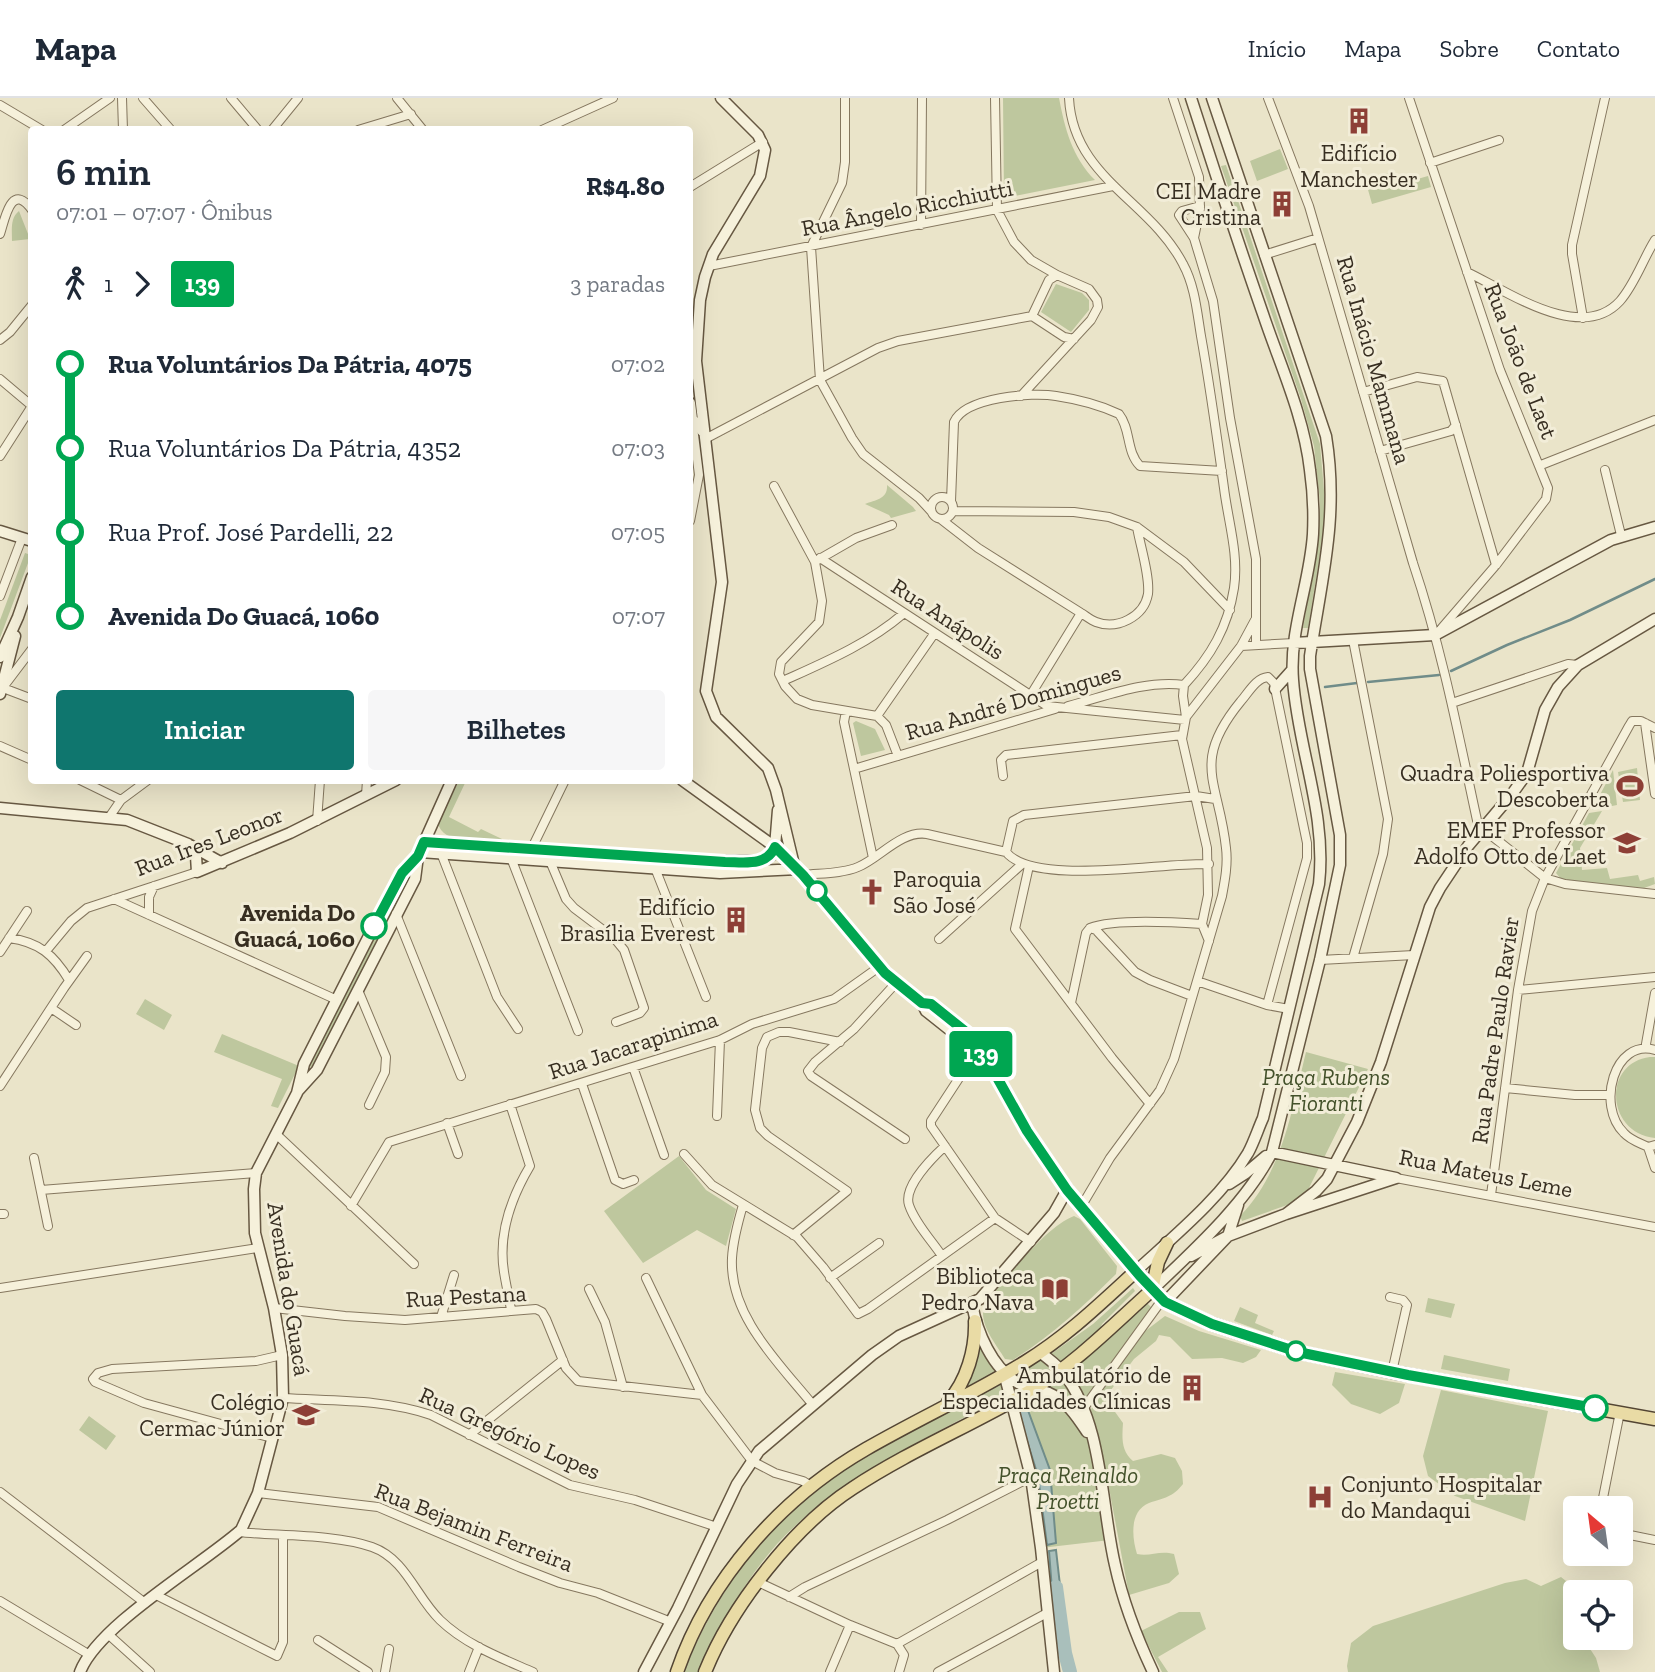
<!DOCTYPE html>
<html lang="pt">
<meta charset="utf-8">
<style>
body{margin:0;font-family:"Zilla Slab",serif;background:#f6f6f7;color:#1f2937;height:100vh;display:flex;flex-direction:column;font-size:26px;white-space:nowrap}
*{box-sizing:border-box;margin:0}
p{font-size:23px;color:#747a83}
.icon{flex:none;width:38px;height:38px;fill:none;stroke:currentColor;stroke-width:2;stroke-linecap:round;stroke-linejoin:round}
.map{position:relative;flex:1;overflow:hidden}
.details{position:absolute;left:28px;top:28px;width:665px;height:658px;display:flex;flex-direction:column;background:#fff;border-radius:7px;box-shadow:0 7px 28px #0002}
.details>*{flex:none}
.badge{padding:0 14px;border-radius:5px;font-size:24px;line-height:46px}
.needle{width:46px;rotate:331deg}
.tools{position:absolute;left:1563px;top:1398px;display:grid;gap:14px}
.tools a{display:grid;place-items:center;width:70px;height:70px;border-radius:7px;background:#fff;box-shadow:0 7px 28px #0002;font-size:35px}
.map>.badge{position:absolute;translate:-50% -50%;box-shadow:0 0 0 4px #fff}
.legs{display:flex;align-items:center;gap:10px;height:77px;padding:0 28px;font-size:23px}
.legs p{margin-inline-start:auto}
.overview{display:flex;align-items:center;justify-content:space-between;height:119px;padding:0 28px}
h1{font-size:38px;font-weight:600;line-height:52px}
.button{display:flex;gap:14px;margin-top:auto;padding:14px 28px}
.button a{flex:1;height:80px;border-radius:7px;background:#0f766e;color:#fff;font-size:28px;font-weight:600;line-height:80px;text-align:center}
.button a+a{background:#f6f6f7;color:#1f2937}
ul{padding:0 28px;list-style:none}
li{display:flex;align-items:center;gap:24px;height:84px;font-size:26px}
li i{display:grid;place-items:center;width:10px;height:100%;margin:0 9px;background:currentColor}
li i::after{content:'';width:18px;height:18px;margin:-9px;border:5px solid;border-radius:50%;background:#fff}
li p{margin-inline-start:auto}
li:first-child i{background:linear-gradient(#0000 50%,currentColor 0)}
li:last-child i{background:linear-gradient(currentColor 50%,#0000 0)}
header{display:flex;align-items:center;gap:42px;box-sizing:border-box;height:98px;padding:0 35px;background:#fff;border-bottom:2px solid #e0e1e3}
header strong{font-size:33px}
nav{display:flex;gap:38px;margin-inline-start:auto;font-size:24px}
.map>svg:first-child{display:block}
</style>
<header>
<strong>Mapa</strong>
<nav><a>Início</a><a>Mapa</a><a>Sobre</a><a>Contato</a></nav>
</header>
<div class="map">
<svg width="1655" height="1574" viewBox="0 0 1655 1574">
<rect width="100%" height="100%" fill="#eae4c9"/>
<!-- green -->
<path fill="#bec79e" d="M1003 0H1059C1065 31 1072 59 1095 82L1004 100Z
M1280 51 1288 71 1257 83 1250 63Z
M1226 67 1320 346 1325 404 1323 438 1308 530H1303L1319 438 1320 404 1314 348 1301 301 1221 68Z
M1389 75 1393 88 1428 78 1431 89 1372 106 1365 81Z
M19 113 30 141 12 143C12 132 10 120 19 113Z
M1056 186 1082 195 1089 202V212L1071 234 1041 214Z
M887 387 913 409 916 413 891 420 889 417 865 406C876 402 888 401 887 387Z
M25 455 31 457 0 540V522Z
M856 623 875 631 885 652 861 658 853 625Z
M1637 670 1640 702 1623 704 1618 674Z
M1613 672 1617 707 1592 712Z
M459 683H466L449 719 478 734 481 731 502 741 501 744C482 742 442 747 438 725Z
M1602 713 1580 750 1582 772 1607 770 1610 781 1638 777 1640 783 1654 779 1655 786 1644 790 1569 785 1561 781 1556 775 1589 715Z
M407 777 410 779 313 970 309 968Z
M145 901 172 917 164 932 136 916Z
M222 936 299 968 278 1010 271 1008 282 981 214 954Z
M1306 954 1368 971 1306 1096 1293 1105 1242 1123 1240 1118C1283 1074 1292 1011 1306 954Z
M1650 959H1655V1040C1606 1035 1602 965 1650 959Z
M679 1058 706 1092 736 1111 726 1148 697 1132 643 1165 604 1113Z
M1074 1118 1080 1121 1117 1168 1116 1176C1084 1208 1051 1238 1013 1262L1005 1261C995 1244 977 1225 985 1205 1006 1181 1045 1129 1074 1118Z
M1133 1190 1135 1193 1102 1226 1096 1241 1062 1266 1051 1256 1093 1226Z
M1428 1200 1455 1206 1451 1220 1425 1214Z
M1144 1202 1154 1212 1083 1311 1110 1442 1041 1450 1011 1303Z
M1240 1209 1258 1217 1255 1225 1274 1233 1272 1237 1234 1223Z
M1165 1218 1199 1233 1261 1252 1256 1259 1243 1265 1222 1260 1192 1261 1170 1239 1159 1237 1156 1243 1134 1261 1105 1300 1123 1325C1122 1340 1121 1353 1133 1363L1161 1356 1175 1360 1182 1373 1183 1386C1173 1399 1164 1400 1149 1405 1129 1413 1132 1440 1137 1456 1150 1459 1159 1452 1174 1456L1179 1476 1169 1485 1129 1497 1106 1374 1091 1312 1096 1299 1140 1237Z
M975 1240 998 1272 964 1292Z
M1444 1257 1510 1271 1508 1283 1441 1271Z
M1038 1260 1052 1272C960 1327 851 1366 777 1446 744 1483 719 1530 699 1574H684C708 1513 742 1461 789 1414 822 1381 867 1357 908 1334 951 1309 995 1285 1038 1260Z
M1335 1274 1405 1286 1399 1305 1380 1316 1351 1306 1332 1287Z
M1441 1292 1548 1313 1525 1423 1455 1398 1428 1378 1423 1358Z
M89 1318 116 1338 106 1352 79 1332Z
M1561 1479 1576 1491C1572 1508 1575 1523 1575 1540H1583L1596 1560 1600 1574H1348L1347 1568 1351 1545 1373 1528 1505 1485 1526 1481 1541 1488Z
M1179 1514H1200L1206 1531 1158 1559 1168 1574H1162L1141 1533Z"/>
<!-- water -->
<path fill="#a9bfbb" stroke="#708c89" stroke-width="2" d="M1026 1307 1050 1372 1056 1445 1047 1447 1038 1378 1016 1308Z
M1056 1452 1062 1505H1053L1049 1453Z"/>
<g fill="none" stroke-linecap="round" stroke-linejoin="round">
<!-- stream -->
<path stroke="#708c89" stroke-width="2.5" d="M1451 573 1507 547 1570 522 1655 481
M1368 584 1439 577
M1325 589 1357 585"/>
<!-- river -->
<path stroke="#a9bfbb" stroke-width="14" d="M1056 1489 1065 1555 1070 1574"/>
<!-- street casing -->
<g stroke="#85775f" stroke-width="10">
<path id="street" d="M122 0 123 32
M143 0 171 32
M231 0 258 32
M397 0 423 32
M845 0V64L842 85 811 149 820 282 852 340 863 356 919 400 931 413
M995 0 997 112 1014 144 1031 162 1057 177 1089 191 1097 202 1098 209 1091 222 1021 298
M1069 0C1073 80 1150 102 1183 166 1195 188 1197 214 1201 238 1210 288 1217 339 1224 390 1228 423 1239 456 1234 490 1228 529 1211 558 1184 587
M1173 0 1199 79 1200 111 1194 140
M1268 0 1309 108 1413 465C1442 551 1459 639 1478 727L1545 780 1565 786 1655 796
M1409 0 1500 272 1548 390 1546 401 1496 467 1440 532
M0 7 42 32
M64 32 110 0
M272 32 298 0
M358 32 411 16
M542 32 613 0
M1430 65 1499 42
M690 89 763 44
M1200 108 1182 113 1179 117 1194 140 1213 203 1230 320 1256 461V547
M921 127 922 0
M0 136C5 121 11 83 32 112
M1264 157 1318 140
M709 168 1113 88
M1467 174C1507 193 1581 246 1620 203 1635 186 1643 161 1655 142
M1032 218 1049 182 1057 177
M1032 218 1064 239 1074 241
M1583 220 1572 156V147L1605 0
M0 242 10 234 32 207
M0 281 32 308
M1363 294 1417 279 1443 283 1496 467
M705 341 878 250 898 243 1032 218
M1380 353 1451 333 1456 327
M0 358 32 308
M1541 367 1655 322
M1605 372 1621 437
M774 388 815 464 822 503 819 524 781 564 779 576 785 588 797 601 812 607 877 618 886 627 898 658
M931 410a11 11 0 1 1 22 0a11 11 0 1 1-22 0Z
M951 403 954 324C965 299 1032 294 1056 298 1076 301 1100 307 1119 316 1131 331 1126 354 1140 368L1222 373
M953 413 1074 414 1109 419 1137 429 1184 464 1230 512
M942 422 978 450 1081 515C1086 518 1091 522 1096 524 1117 532 1144 519 1148 496 1150 478 1140 447 1137 429
M690 423 699 377 692 321
M820 460 1047 608 1185 622
M816 463 856 440 892 427
M0 498 22 440
M1353 542 1388 721 1383 756 1353 860
M1241 548 1294 545
M783 583C825 564 868 546 903 516
M1184 587 1183 598 1186 619 1182 641 1207 750 1208 797 1202 826 1209 843
M4 588 32 551
M3 590 32 601
M1030 598 1081 515
M1452 605 1568 566 1578 567
M1068 608C1107 598 1144 582 1184 587
M846 613 844 624 873 760
M877 618 934 536
M1186 619 1241 548 1255 522
M1645 625 1655 696
M0 648 32 662
M854 671 1055 611
M1003 678 1001 662 1006 657 1182 637
M80 682 121 702
M366 697 367 682
M110 718 121 702 148 682
M317 723 320 682
M531 752 565 682
M1006 754 1013 723 1024 717 1196 698 1215 701
M1006 754C1034 789 1163 764 1209 766
M441 755 497 899 518 931
M511 760 578 933
M550 763 566 801 574 810 615 841 624 852 644 910 640 915 616 924
M1029 768 1015 831 1112 960 1150 1006
M655 770 706 899
M803 777C821 775 841 776 858 769 880 760 901 732 927 736L1006 754
M114 801 337 902
M396 816 461 978
M149 817V799L154 788
M1090 830C1115 820 1174 824 1202 826
M9 840C39 844 54 857 69 882
M939 841 1022 766
M46 853 71 823 87 810 197 774
M0 854 27 813
M1320 862 1414 857
M1197 883 1267 907 1289 911
M896 885 854 931 815 964 808 973 811 978 905 1041
M358 892 386 959 385 974 369 1007
M1518 892 1655 879
M1071 905 1086 835 1090 830 1096 832 1135 874 1150 882 1192 898
M51 910 76 927
M1646 946 1655 895
M978 951 931 1023V1028L995 1120 1031 1144
M1655 952C1614 940 1596 1008 1624 1035 1630 1042 1640 1045 1648 1049L1655 1047
M633 969 664 1057
M582 986 615 1082 623 1086 634 1082
M0 988 64 890 87 858
M1505 990 1575 997H1609
M510 1006 530 1068C511 1100 498 1137 504 1174 506 1187 509 1199 511 1212
M717 1018 720 942
M447 1025 458 1056
M276 1036 414 1166
M1648 1049 1655 1070
M684 1056 712 1087 797 1139 823 1169 858 1216 868 1211 995 1120
M34 1060 48 1128
M1396 1080 1655 1129
M41 1092 256 1075
M1491 1097 1518 892 1532 813 1545 780 1629 628 1632 623H1641L1655 630
M743 1107C738 1124 733 1142 732 1160 729 1218 779 1265 813 1307
M351 1108 389 1044 720 942 752 926 834 901 879 869
M1081 1109 1110 1060 1160 992 1174 961 1222 798C1225 782 1228 766 1226 750 1219 683 1190 665 1241 603 1249 594 1256 580 1268 579L1274 585 1276 595 1307 745V760L1267 907
M0 1116H4
M793 1137 847 1093 768 1038 760 1030 755 1012 762 950 767 939 779 934H789L840 944
M942 1158C932 1143 915 1125 909 1107 903 1089 932 1060 945 1048
M646 1180 702 1297
M830 1180 879 1145
M0 1190 258 1150
M589 1191 605 1224 623 1289
M1390 1199 1403 1202 1407 1207 1392 1274
M274 1210 345 1218 405 1222 536 1211 542 1214 546 1221 566 1270 578 1283 702 1297 752 1363 775 1375 803 1383 811 1388
M441 1219 454 1177
M283 1300C333 1303 384 1301 431 1317L570 1387 635 1402 717 1429
M1081 1314 1162 1202
M469 1337 563 1262
M272 1340 144 1305 95 1284 93 1281 98 1275 112 1271 256 1263 282 1257
M0 1394 145 1505
M258 1395 378 1409 519 1469 560 1485 598 1495 671 1524
M1601 1410 1620 1314
M238 1434C278 1438 335 1436 372 1449 406 1461 416 1499 440 1522 466 1547 501 1560 533 1574
M1620 1435 1655 1442
M758 1484 850 1527 897 1546
M156 1497 277 1558 283 1544V1439
M789 1499 805 1489 947 1422 1031 1379
M0 1503 88 1556
M109 1537 150 1574
M318 1542 368 1574
M385 1574 389 1551
M469 1574 479 1549
M830 1574 850 1527
M899 1574 904 1557 897 1546 1042 1464
M938 1574 1047 1515"/>
</g>
<!-- secondary casing -->
<g stroke="#675842" stroke-width="13">
<path id="secondary" d="M721 0 758 37 765 52 760 78 713 156 705 179 700 202 696 263 722 484 706 593 716 619 768 670 776 692 794 767
M690 305 692 321 705 336
M0 433 32 443
M1294 545 1435 537 1611 442 1655 429
M0 559 18 519 32 479
M1275 591 1292 572
M0 596 15 538
M682 682 775 749 803 777 879 869 922 905 926 913 965 944 973 945
M0 710 127 722 188 746 222 765
M424 744 705 763H762L772 757 775 749 778 712
M188 746 196 758 197 774 290 735 396 682
M420 754 720 775 798 771
M922 905 931 906 971 938 973 945 994 974 1035 1047 1081 1109 1136 1173C1173 1139 1222 1099 1248 1055 1254 1044 1258 1031 1263 1020L1319 786C1327 715 1298 652 1293 582 1289 532 1310 485 1313 436 1314 415 1313 393 1310 372 1304 318 1280 267 1263 216 1238 144 1214 72 1191 0
M298 993 317 972 415 781 418 758 452 682
M1272 1054 1396 1080
M1229 1086 1246 1075 1266 1058
M1286 1116 1316 1093 1327 1081 1357 1024 1381 964 1430 809 1440 790 1468 748 1512 696 1527 675 1545 612 1558 589 1578 567 1655 521
M1191 1158 1228 1138 1238 1107
M1152 1192C1193 1153 1247 1104 1272 1054L1320 862 1340 767V737L1310 571V558C1322 479 1339 418 1326 338L1212 0
M1165 1204 1228 1138 1286 1116 1396 1080
M972 1206C977 1234 992 1270 1018 1285 1028 1291 1038 1291 1049 1295 1066 1302 1077 1319 1087 1334
M1040 1254C1048 1261 1058 1267 1064 1276 1103 1325 1101 1408 1115 1467 1123 1504 1137 1540 1153 1574
M1004 1275 1031 1379 1041 1450 1054 1574
M80 1574C98 1527 200 1468 241 1432L258 1395 283 1300 282 1257 274 1210 255 1135 254 1091 256 1075 297 995 304 966 373 830 402 775 418 758
M644 1574 678 1510 737 1386 759 1353 872 1257 899 1238 980 1201 1054 1115 1067 1092"/>
</g>
<!-- primary casing -->
<g stroke="#534533" stroke-width="15">
<path id="primary" d="M1152 1192 1158 1164 1167 1145
M948 1304C967 1283 976 1251 975 1223
M677 1574C709 1481 781 1400 866 1351 918 1321 973 1296 1025 1264 1066 1239 1100 1206 1136 1173L1165 1204 1212 1226 1298 1254 1392 1274 1655 1321
M705 1574C731 1509 794 1428 853 1390 909 1353 972 1327 1030 1293 1075 1266 1113 1227 1152 1192"/>
</g>
<!-- street -->
<use href="#street" stroke="#f6f1db" stroke-width="8"/>
<!-- secondary -->
<use href="#secondary" stroke="#f6f1db" stroke-width="10"/>
<!-- primary -->
<use href="#primary" stroke="#e9dba5" stroke-width="12"/>
</g>
<g fill="none" stroke-linecap="round" stroke-linejoin="round">
<!-- line-1 casing -->
<g stroke="#fff" stroke-width="16">
<path id="line-1" d="M374 828 402 775 418 758 424 744 725 764C744 764 766 769 775 749L803 777 885 875 922 905 931 906 971 938 973 946 994 974 1027 1033 1067 1092 1140 1178 1165 1204 1212 1226 1298 1254 1408 1277 1595 1310"/>
</g>
<!-- line-1 -->
<use href="#line-1" stroke="#00a651" stroke-width="10"/>
</g>
<!-- icons -->
<defs>
<g id="building-bare" transform="scale(2.1)"><path d="M-4-6H4V6H1V3H-1V6H-4ZM-2.5-4.3h1.7v1.8h-1.7ZM.8-4.3h1.7v1.8H.8ZM-2.5-1h1.7V.8h-1.7ZM.8-1h1.7V.8H.8Z" fill="#8d3f36" stroke="#f2edd8" stroke-width="2.5" paint-order="stroke"/></g>
<g id="stadium-bare" transform="scale(2.1)"><path d="M0-5a6.5 5 0 1 0 0 10a6.5 5 0 1 0 0-10ZM-3.5-1.8h7v3.6h-7Z" fill="#8d3f36" stroke="#f2edd8" stroke-width="2.5" paint-order="stroke"/></g>
<g id="school-bare" transform="scale(2.1)"><path d="M0-5L7-2L0 1L-7-2ZM-4 1L0 2.5L4 1V4Q0 6-4 4Z" fill="#8d3f36" stroke="#f2edd8" stroke-width="2.5" paint-order="stroke"/></g>
<g id="church-bare" transform="scale(2.1)"><path d="M-1.2-6h2.4v3.5h3.3v2.4h-3.3V6h-2.4V-.1h-3.3v-2.4h3.3Z" fill="#8d3f36" stroke="#f2edd8" stroke-width="2.5" paint-order="stroke"/></g>
<g id="library-bare" transform="scale(2.1)"><path d="M-6-4Q-3-5.5-.7-3.5V5Q-3 3-6 4ZM6-4Q3-5.5 .7-3.5V5Q3 3 6 4Z" fill="#8d3f36" stroke="#f2edd8" stroke-width="2.5" paint-order="stroke"/></g>
<g id="hospital-bare" transform="scale(2.1)"><path d="M-5-5h3v3.5h4V-5h3V5h-3V1.5h-4V5h-3Z" fill="#8d3f36" stroke="#f2edd8" stroke-width="2.5" paint-order="stroke"/></g>
</defs>
<g fill-rule="evenodd">
<use href="#building-bare" x="1359" y="23"/>
<use href="#building-bare" x="1282" y="106"/>
<use href="#stadium-bare" x="1630" y="688"/>
<use href="#school-bare" x="1627" y="745"/>
<use href="#church-bare" x="872" y="794"/>
<use href="#building-bare" x="736" y="822"/>
<use href="#library-bare" x="1055" y="1191"/>
<use href="#building-bare" x="1192" y="1290"/>
<use href="#school-bare" x="306" y="1317"/>
<use href="#hospital-bare" x="1320" y="1399"/>
</g>
<!-- markers -->
<g fill="#fff" stroke="#00a651" stroke-width="3.5">
<circle cx="817" cy="793" r="9"/>
<circle cx="374" cy="828" r="12"/>
<circle cx="1296" cy="1253" r="9"/>
<circle cx="1595" cy="1310" r="12"/>
</g>
<g text-anchor="middle" dominant-baseline="central" stroke-width="6" stroke-linejoin="round" paint-order="stroke">
<!-- poi labels -->
<g font-size="23" fill="#372e21" stroke="#f2edd8" text-anchor="end">
<text x="1359" y="55" text-anchor="middle">Edifício<tspan x="1359" dy="26">Manchester</tspan></text>
<text x="1261" y="93">CEI Madre<tspan x="1261" dy="26">Cristina</tspan></text>
<text x="1609" y="675">Quadra Poliesportiva<tspan x="1609" dy="26">Descoberta</tspan></text>
<text x="1606" y="732">EMEF Professor<tspan x="1606" dy="26">Adolfo Otto de Laet</tspan></text>
<text x="893" y="781" text-anchor="start">Paroquia<tspan x="893" dy="26">São José</tspan></text>
<text x="715" y="809">Edifício<tspan x="715" dy="26">Brasília Everest</tspan></text>
<text x="1034" y="1178">Biblioteca<tspan x="1034" dy="26">Pedro Nava</tspan></text>
<text x="1171" y="1277">Ambulatório de<tspan x="1171" dy="26">Especialidades Clínicas</tspan></text>
<text x="285" y="1304">Colégio<tspan x="285" dy="26">Cermac Júnior</tspan></text>
<text x="1341" y="1386" text-anchor="start">Conjunto Hospitalar<tspan x="1341" dy="26">do Mandaqui</tspan></text>
</g>
<!-- street labels -->
<g font-size="23" fill="#372e21" stroke="#f2edd8">
<text transform="translate(907 110) rotate(-11)">Rua Ângelo Ricchiutti</text>
<text transform="translate(1374 262) rotate(74)">Rua Inácio Mammana</text>
<text transform="translate(1521 263) rotate(69)">Rua João de Laet</text>
<text transform="translate(948 521) rotate(33)">Rua Anápolis</text>
<text transform="translate(1013 604) rotate(-16)">Rua André Domingues</text>
<text transform="translate(209 743) rotate(-21)">Rua Ires Leonor</text>
<text transform="translate(1495 932) rotate(-82)">Rua Padre Paulo Ravier</text>
<text transform="translate(633 947) rotate(-18)">Rua Jacarapinima</text>
<text transform="translate(1486 1075) rotate(11)">Rua Mateus Leme</text>
<text transform="translate(289 1191) rotate(81)">Avenida do Guacá</text>
<text transform="translate(466 1198) rotate(-3)">Rua Pestana</text>
<text transform="translate(510 1335) rotate(24)">Rua Gregório Lopes</text>
<text transform="translate(474 1429) rotate(21)">Rua Bejamin Ferreira</text>
</g>
<!-- stop labels -->
<g font-size="23" font-weight="bold" fill="#372e21" stroke="#f2edd8" text-anchor="end">
<text x="355" y="815">Avenida Do<tspan x="355" dy="26">Guacá, 1060</tspan></text>
</g>
<!-- park labels -->
<g font-size="23" font-style="italic" fill="#43512a" stroke="#f2edd8">
<text x="1326" y="979">Praça Rubens<tspan x="1326" dy="26">Fioranti</tspan></text>
<text x="1068" y="1377">Praça Reinaldo<tspan x="1068" dy="26">Proetti</tspan></text>
</g>
</g>
</svg>
<div class="tools">
<a><svg class="needle" viewBox="-14 -14 28 28"><path d="M0-13l5 13h-10z" fill="#e53935"/><path d="M0 13l5-13h-10z" fill="#747a83"/></svg></a>
<a><svg class="icon" aria-label="locate" viewBox="0 0 24 24"><circle cx="12" cy="12" r="6"/><path d="M12 2v4M12 18v4M2 12h4M18 12h4"/></svg></a>
</div>
<b class="badge" style="left:981px;top:956px;background:#00a651;color:#fff">139</b>
<section class="details">
<div class="overview"><div><h1>6 min</h1><p>07:01 – 07:07 · Ônibus</p></div><b>R$4.80</b></div>
<div class="legs"><svg class="icon" aria-label="walk" viewBox="0 0 24 24"><circle cx="13" cy="4" r="2"/><path d="M13 8l-2 6 4 7M11 14l-3 7M7 12l3-4h3l4 4"/></svg>1<svg class="icon" aria-label="forward" viewBox="0 0 24 24"><path d="M9 5l7 7-7 7"/></svg><b class="badge" style="background:#00a651;color:#fff">139</b><p>3 paradas</p></div>
<ul>
<li><i style="color:#00a651"></i><b>Rua Voluntários Da Pátria, 4075</b><p>07:02</p></li>
<li><i style="color:#00a651"></i><span>Rua Voluntários Da Pátria, 4352</span><p>07:03</p></li>
<li><i style="color:#00a651"></i><span>Rua Prof. José Pardelli, 22</span><p>07:05</p></li>
<li><i style="color:#00a651"></i><b>Avenida Do Guacá, 1060</b><p>07:07</p></li>
</ul>
<div class="button"><a>Iniciar</a><a>Bilhetes</a></div>
</section>
</div>
